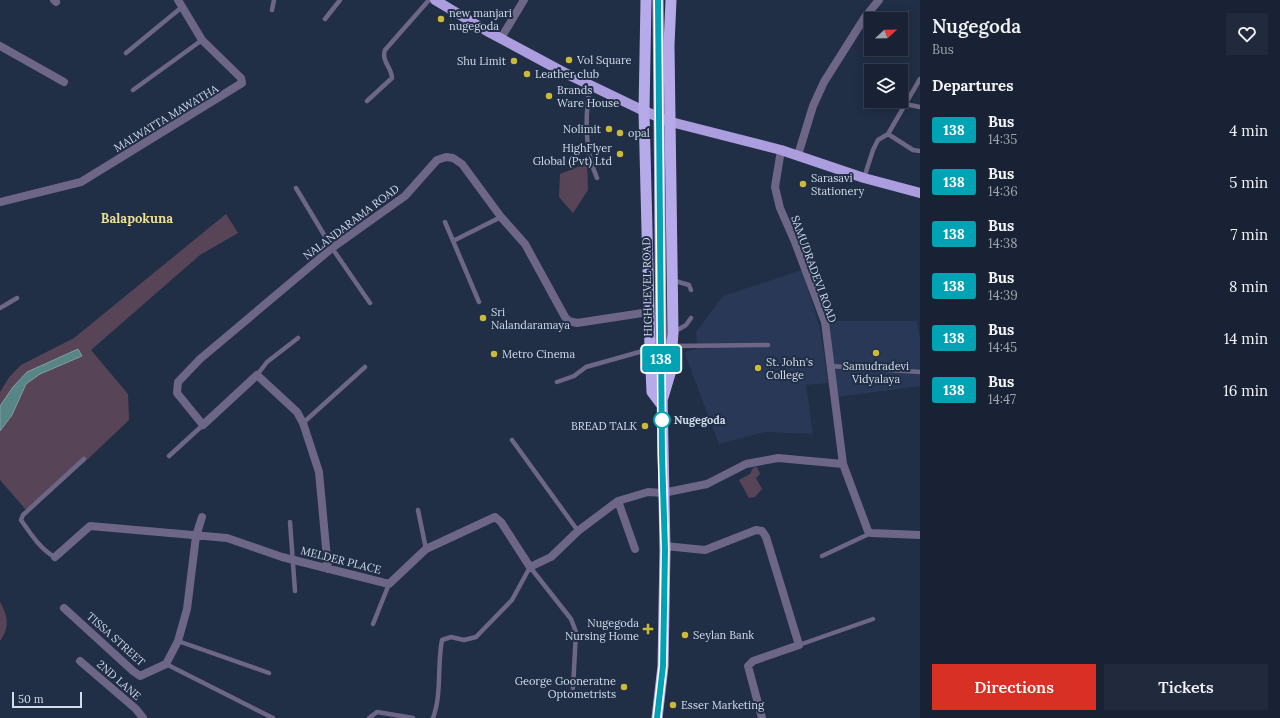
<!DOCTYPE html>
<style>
body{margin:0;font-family:Lora,serif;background:#212a3c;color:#f1f3f6;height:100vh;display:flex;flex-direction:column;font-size:15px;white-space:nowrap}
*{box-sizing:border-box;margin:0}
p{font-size:13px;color:#9fa4ac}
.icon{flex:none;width:22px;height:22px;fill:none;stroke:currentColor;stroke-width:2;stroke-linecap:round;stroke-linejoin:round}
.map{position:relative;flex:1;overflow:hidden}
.side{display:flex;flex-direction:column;background:#182234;width:360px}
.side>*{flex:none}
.badge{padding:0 8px;border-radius:3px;font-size:14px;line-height:26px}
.needle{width:26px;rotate:68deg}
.controls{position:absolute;left:864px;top:12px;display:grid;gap:8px}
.controls a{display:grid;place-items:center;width:44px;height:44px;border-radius:0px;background:#182234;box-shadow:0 2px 10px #0003,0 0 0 1px #363f4f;font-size:20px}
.scale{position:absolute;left:12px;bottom:10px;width:70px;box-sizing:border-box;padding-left:4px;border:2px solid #d3dcec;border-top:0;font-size:11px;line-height:14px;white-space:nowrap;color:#d3dcec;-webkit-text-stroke:3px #202e46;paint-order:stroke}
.map>.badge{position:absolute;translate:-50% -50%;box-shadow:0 0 0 2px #fff}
h2{padding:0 12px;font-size:15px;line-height:36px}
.round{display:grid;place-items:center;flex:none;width:42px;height:42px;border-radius:0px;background:#212a3c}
.overview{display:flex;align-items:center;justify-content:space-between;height:68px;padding:0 12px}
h1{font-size:19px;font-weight:600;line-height:30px}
.action{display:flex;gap:8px;margin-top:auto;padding:8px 12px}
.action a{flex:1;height:46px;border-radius:0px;background:#d93025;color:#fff;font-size:16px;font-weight:600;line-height:46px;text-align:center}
.action a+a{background:#212a3c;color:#f1f3f6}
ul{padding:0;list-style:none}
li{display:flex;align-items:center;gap:12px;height:52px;padding:0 12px}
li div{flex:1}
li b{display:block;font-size:15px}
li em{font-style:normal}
li .badge{min-width:44px;font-weight:700;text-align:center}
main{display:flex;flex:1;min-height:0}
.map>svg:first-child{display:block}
</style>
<main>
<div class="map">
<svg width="920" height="718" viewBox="0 0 920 718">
<rect width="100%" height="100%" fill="#202e46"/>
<!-- built -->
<path fill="#283856" d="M802 270 820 328 828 383 806 385 813 434 765 432 719 444 684 352 697 349 696 332 723 296Z
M828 321H917L920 339V386L838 397Z"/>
<!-- green -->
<path fill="#574557" d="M587 163 588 190 573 213 559 197 560 174Z
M226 214 238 233 200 255 91 350 128 394 129 420 89 458 27 511 0 480V392L10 376 21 365 74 338Z
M757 467 760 474 756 478 762 489 755 497 749 498 739 480 750 474 753 468Z
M0 602C8 616 10 627 0 641Z"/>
<!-- water -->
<path fill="#588586" stroke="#7d9fa5" d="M78 349 82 356 40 374 26 384 12 415 0 431V406L13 387 27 372Z"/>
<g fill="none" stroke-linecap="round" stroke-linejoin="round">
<!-- service -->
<path stroke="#6d6686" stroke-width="4.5" d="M272 10 274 0
M325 19 340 0
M126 53 182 7
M590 85C585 116 584 150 597 178
M133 90 202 40
M367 101 392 78C392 68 381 61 385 50L429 0
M905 104 920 107
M888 134 913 150 920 151
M864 178 873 150 878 140 888 134 920 79
M296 188 332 248 370 303
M445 222 479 302
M453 241 501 217
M672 280 689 285 691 290
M0 308 17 298
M674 332 686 325 691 318
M672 346 768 345
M830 366 920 372
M257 375 267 362 298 338
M557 382 574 376 586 367 650 349
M303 423 365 367
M512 440 578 531
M169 456 203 425
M418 510 426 549
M290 522 295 591
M822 556 871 533
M55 557C41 550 30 533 21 520L23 515 84 459
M373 624 389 584
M178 641 269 673
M799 645 873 619
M166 664 273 718
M369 718 377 712 413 718
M433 718C442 694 437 665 442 640L451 637 464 640 476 637 512 600 530 567 571 619 576 632 573 688"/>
<!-- minor -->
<path stroke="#6d6686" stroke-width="8" d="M54 0 56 2
M501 38 524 0
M0 46 64 82
M781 150 775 187 780 208 795 242 825 322 843 464 868 531 871 533 920 535
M798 155 813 106 824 82 865 17 879 0
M0 202 81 182 242 83 241 78 202 40 178 0
M618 501 635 549
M665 546 705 550 756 530 762 531 766 537 799 645 753 661 748 666 762 718
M55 557 90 526 227 538 282 557 389 584 426 549 495 517 501 522 530 567 551 557 578 531 618 501 648 492 663 493 707 484 746 464 778 458 843 464
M328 569 319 472 303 423 297 412 257 375 203 425 177 393 178 382 200 359 332 248 405 196 437 160 446 157 453 158 462 164 501 217 525 244 565 317 569 321 577 323 649 312
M64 608 133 671 140 676 166 664 178 641 187 609 196 536 202 517
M80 661 136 709 143 718"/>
<!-- primary -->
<path stroke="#ab9dde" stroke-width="10" d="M435 0 487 31 565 73 644 111 671 122 781 150 864 178 920 193"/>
<!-- trunk -->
<path stroke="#b7aae9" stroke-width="11" d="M646 0 644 111 650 349 652 392 661 404
M661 404 670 374 673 333 669 45 671 0
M657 718 663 666 665 550 661 340"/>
<!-- trunk-bridge -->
<path stroke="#b7aae9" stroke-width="11" d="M658 0 661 340"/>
</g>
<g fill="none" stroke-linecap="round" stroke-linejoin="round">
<!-- line casing -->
<g stroke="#fff" stroke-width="9">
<path id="line" d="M657 718 663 666 665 550 662 454 658 0"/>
</g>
<!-- line -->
<use href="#line" stroke="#00a3b4" stroke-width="6"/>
</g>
<!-- markers -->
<g fill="#ccb938" stroke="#202e46" stroke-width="1.5">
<circle cx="441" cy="19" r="4"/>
<circle cx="569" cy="60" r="4"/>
<circle cx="514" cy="61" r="4"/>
<circle cx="527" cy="74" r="4"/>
<circle cx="549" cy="96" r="4"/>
<circle cx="609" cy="129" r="4"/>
<circle cx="620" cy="133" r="4"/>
<circle cx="620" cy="154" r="4"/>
<circle cx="803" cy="184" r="4"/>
<circle cx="483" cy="318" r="4"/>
<circle cx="876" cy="353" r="4"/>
<circle cx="494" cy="354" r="4"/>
<circle cx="758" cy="368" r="4"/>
<circle cx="645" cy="426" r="4"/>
<path d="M646 623h4v4h4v4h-4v4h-4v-4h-4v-4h4z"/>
<circle cx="685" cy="635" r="4"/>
<circle cx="624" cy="687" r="4"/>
<circle cx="673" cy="705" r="4"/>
</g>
<circle fill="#fff" stroke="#00a3b4" stroke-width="2" cx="662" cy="420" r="8"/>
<g text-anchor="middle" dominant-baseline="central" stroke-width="4" stroke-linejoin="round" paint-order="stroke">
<!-- poi labels -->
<g font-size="11" fill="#d3dcec" stroke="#202e46" text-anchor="start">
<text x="449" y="13">new manjari<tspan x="449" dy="13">nugegoda</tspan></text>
<text x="577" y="60">Vol Square</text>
<text x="506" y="61" text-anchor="end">Shu Limit</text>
<text x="535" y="74">Leather club</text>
<text x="557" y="90">Brands<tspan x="557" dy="13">Ware House</tspan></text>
<text x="601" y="129" text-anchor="end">Nolimit</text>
<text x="628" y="133">opal</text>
<text x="612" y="148" text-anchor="end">HighFlyer<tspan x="612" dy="13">Global (Pvt) Ltd</tspan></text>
<text x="811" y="178">Sarasavi<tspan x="811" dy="13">Stationery</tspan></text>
<text x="491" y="312">Sri<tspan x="491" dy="13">Nalandaramaya</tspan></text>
<text x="502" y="354">Metro Cinema</text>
<text x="766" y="362">St. John's<tspan x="766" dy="13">College</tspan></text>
<text x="876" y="366" text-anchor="middle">Samudradevi<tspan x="876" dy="13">Vidyalaya</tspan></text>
<text x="637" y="426" text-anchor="end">BREAD TALK</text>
<text x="639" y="623" text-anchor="end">Nugegoda<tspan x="639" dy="13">Nursing Home</tspan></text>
<text x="693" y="635">Seylan Bank</text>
<text x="616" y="681" text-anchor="end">George Gooneratne<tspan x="616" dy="13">Optometrists</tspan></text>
<text x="681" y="705">Esser Marketing</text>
</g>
<!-- street labels -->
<g font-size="11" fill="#d3dcec" stroke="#202e46">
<text transform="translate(166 118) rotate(-31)">MALWATTA MAWATHA</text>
<text transform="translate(351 222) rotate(-37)">NALANDARAMA ROAD</text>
<text transform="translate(814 269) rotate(70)">SAMUDRADEVI ROAD</text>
<text transform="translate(647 287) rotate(-91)">HIGH LEVEL ROAD</text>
<text transform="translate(341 560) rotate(14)">MELDER PLACE</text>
<text transform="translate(116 639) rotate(42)">TISSA STREET</text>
<text transform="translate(119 680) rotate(41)">2ND LANE</text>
</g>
<!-- stop labels -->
<g font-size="11" font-weight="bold" fill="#d3dcec" stroke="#202e46" text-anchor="start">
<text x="674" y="420">Nugegoda</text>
</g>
<!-- quarter labels -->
<g font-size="13" font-weight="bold" fill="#ecdf91" stroke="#202e46">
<text x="137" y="218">Balapokuna</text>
</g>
</g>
</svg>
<div class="controls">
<a><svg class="needle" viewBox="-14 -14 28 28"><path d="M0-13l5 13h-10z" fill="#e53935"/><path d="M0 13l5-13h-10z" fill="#9fa4ac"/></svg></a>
<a><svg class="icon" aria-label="layers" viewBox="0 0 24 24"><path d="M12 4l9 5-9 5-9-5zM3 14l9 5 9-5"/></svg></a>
</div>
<div class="scale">50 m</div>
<b class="badge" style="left:661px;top:359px;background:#00a3b4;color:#fff">138</b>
</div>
<section class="side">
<div class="overview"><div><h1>Nugegoda</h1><p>Bus</p></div><a class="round"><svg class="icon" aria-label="heart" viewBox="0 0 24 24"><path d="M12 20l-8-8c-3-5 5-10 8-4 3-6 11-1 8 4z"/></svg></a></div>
<h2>Departures</h2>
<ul>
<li><span class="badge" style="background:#00a3b4;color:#fff">138</span><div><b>Bus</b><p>14:35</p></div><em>4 min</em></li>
<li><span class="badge" style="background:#00a3b4;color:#fff">138</span><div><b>Bus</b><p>14:36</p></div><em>5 min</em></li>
<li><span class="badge" style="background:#00a3b4;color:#fff">138</span><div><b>Bus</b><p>14:38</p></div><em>7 min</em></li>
<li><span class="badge" style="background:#00a3b4;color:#fff">138</span><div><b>Bus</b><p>14:39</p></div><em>8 min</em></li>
<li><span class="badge" style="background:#00a3b4;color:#fff">138</span><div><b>Bus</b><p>14:45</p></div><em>14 min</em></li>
<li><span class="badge" style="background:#00a3b4;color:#fff">138</span><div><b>Bus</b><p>14:47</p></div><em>16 min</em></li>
</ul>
<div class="action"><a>Directions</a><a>Tickets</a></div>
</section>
</main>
